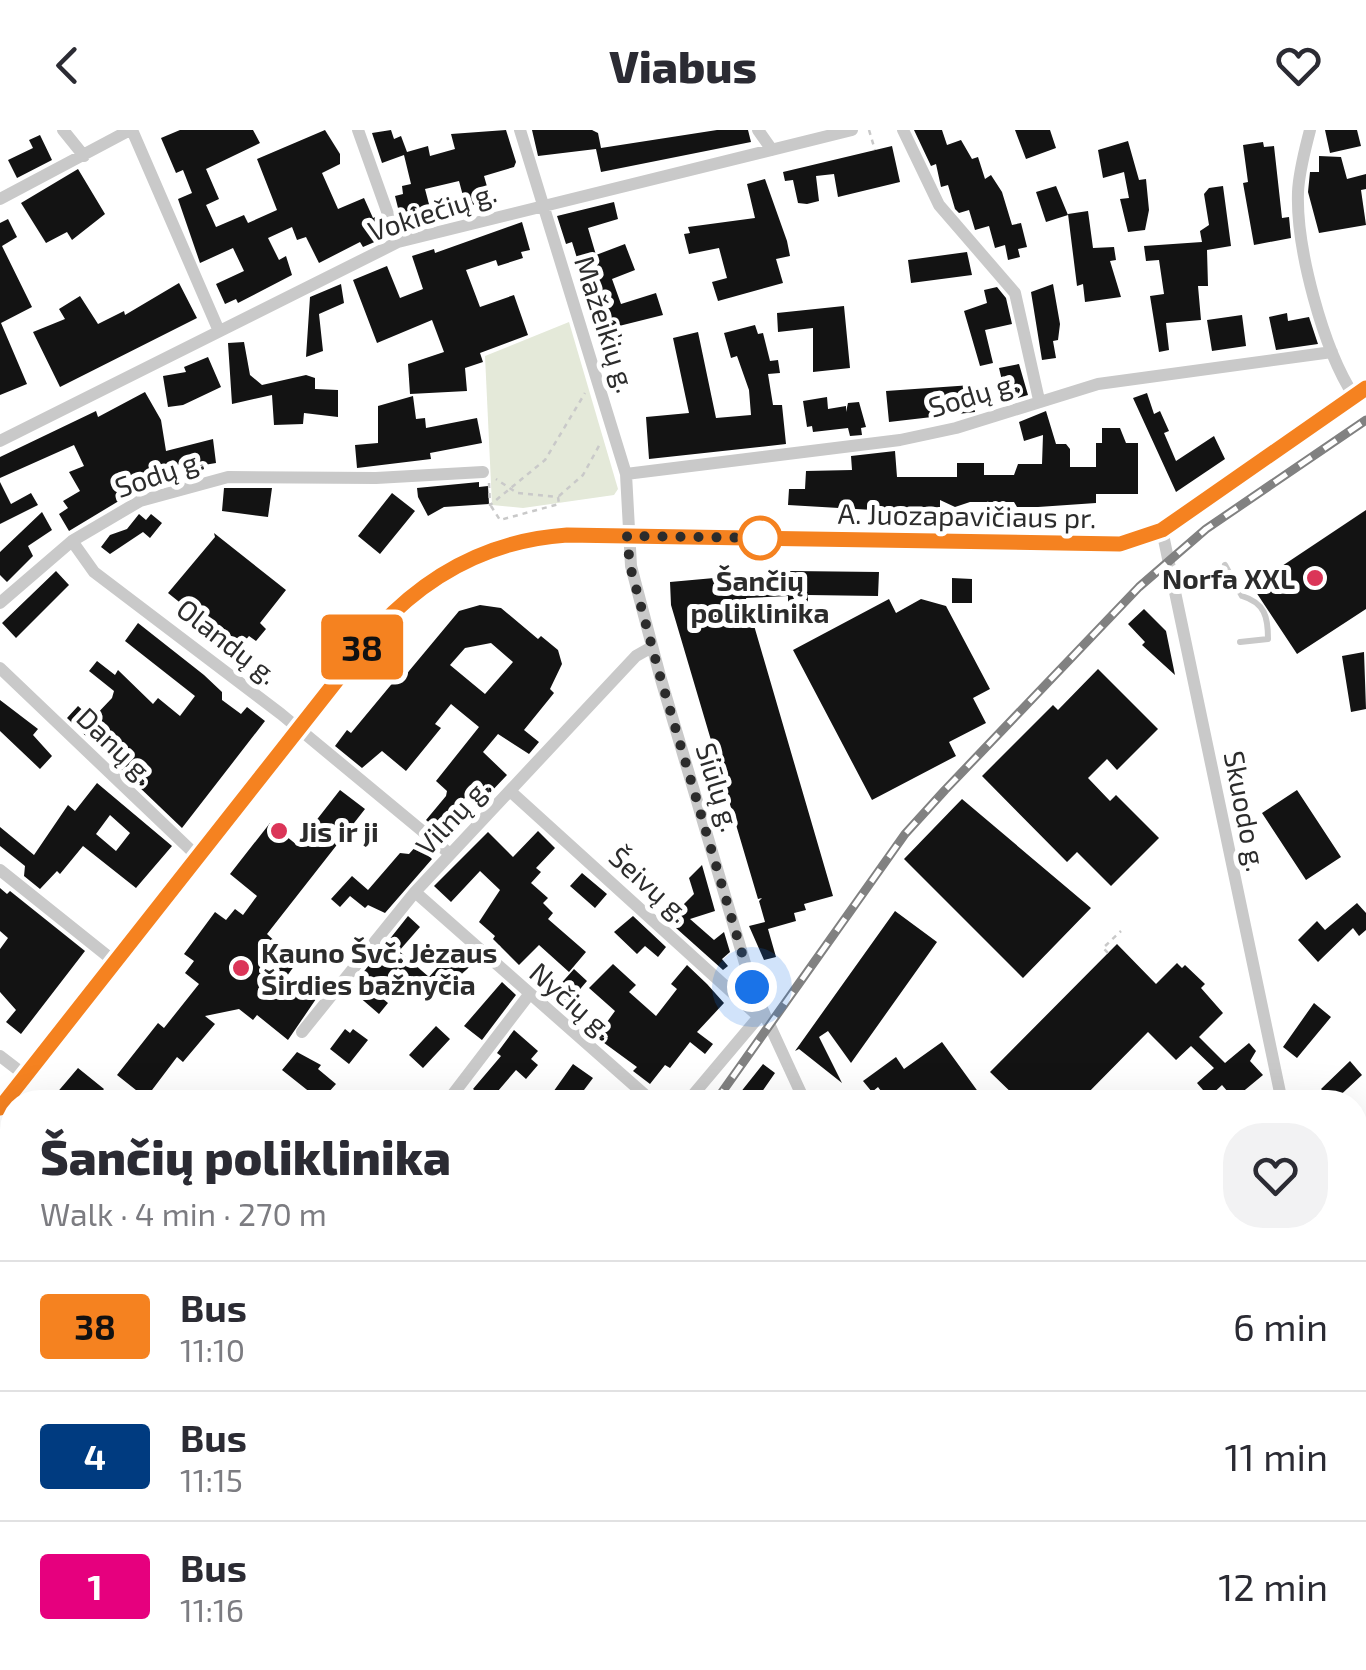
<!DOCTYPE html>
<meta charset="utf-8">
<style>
body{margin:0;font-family:"Exo 2",sans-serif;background:#f2f2f3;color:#2b2b33;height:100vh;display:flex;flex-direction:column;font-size:38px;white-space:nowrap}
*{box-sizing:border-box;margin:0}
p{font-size:32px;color:#7c7c81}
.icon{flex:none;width:55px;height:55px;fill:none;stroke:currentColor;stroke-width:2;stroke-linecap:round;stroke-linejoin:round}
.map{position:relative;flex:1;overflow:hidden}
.drawer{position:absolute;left:0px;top:960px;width:1368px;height:580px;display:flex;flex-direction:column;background:#fff;border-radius:40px 40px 0 0;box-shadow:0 10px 40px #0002}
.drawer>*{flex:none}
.badge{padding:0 20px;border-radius:8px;font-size:35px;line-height:65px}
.you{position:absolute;width:50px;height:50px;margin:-25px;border:8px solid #fff;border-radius:50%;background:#1a73e8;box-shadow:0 0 0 15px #1a73e833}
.map>.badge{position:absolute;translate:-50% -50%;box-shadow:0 0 0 5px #fff}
.round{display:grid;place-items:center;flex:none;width:105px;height:105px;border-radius:40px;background:#f2f2f3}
.headline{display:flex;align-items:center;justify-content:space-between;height:170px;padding:0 40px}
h1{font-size:48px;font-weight:800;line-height:75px}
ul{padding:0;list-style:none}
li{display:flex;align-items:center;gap:30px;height:130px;padding:0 40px;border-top:2px solid #e1e1e2}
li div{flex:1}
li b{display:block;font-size:38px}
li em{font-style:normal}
li .badge{min-width:110px;font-weight:700;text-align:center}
header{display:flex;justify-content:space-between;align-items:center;height:130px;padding:0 40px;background:#fff;font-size:45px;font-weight:800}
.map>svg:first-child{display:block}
</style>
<header><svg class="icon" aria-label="back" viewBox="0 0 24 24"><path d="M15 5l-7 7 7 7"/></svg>Viabus<svg class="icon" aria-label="heart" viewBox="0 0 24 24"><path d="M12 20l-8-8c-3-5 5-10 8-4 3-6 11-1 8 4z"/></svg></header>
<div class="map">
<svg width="1366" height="1540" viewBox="0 0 1366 1540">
<rect width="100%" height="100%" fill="#fff"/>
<!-- green -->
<path fill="#e4e9d9" d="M569 192 618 359 614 365 523 378 492 375 485 226Z"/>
<!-- building -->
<path fill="#131313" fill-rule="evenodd" d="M180 0H253L260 13 206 39 219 69 206 75 216 97 244 85 248 93 277 80 257 29 325 0 340 24V34L322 43 338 79 364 68 373 88 378 86 386 107 363 117 360 112 319 133 306 107 297 110 292 97 268 108 279 130 286 126 292 145 238 173 236 169 225 174 216 154 244 141 233 118 200 133 178 69 192 63 183 40 176 43 161 8Z
M391 0 394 9 401 6 407 22 428 16 430 26 455 19 451 4 506 0 516 32 514 37 484 46 490 67 482 72 466 77 459 51 425 59 430 78 400 86 395 66 403 64 402 56 411 54 404 25 382 33 372 3Z
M532 0H592L598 3 601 18 717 0H748L751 12 601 42 596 19 538 26Z
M914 0H942L947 15 961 10 972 29 978 27 985 49 991 45 1002 62 1012 95 1021 93 1027 117 1018 119 1020 127 1008 130 1005 115 995 118 989 96 975 100 969 80 959 83 955 79 948 55 941 57 936 34 931 36Z
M1015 0H1050L1056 18 1026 29Z
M1325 0H1357L1361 16 1330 23Z
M40 5 52 30 17 48 8 30 33 18 29 10Z
M1128 11 1139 50 1146 49 1149 80 1145 100 1128 102 1120 69 1129 68 1124 42 1103 48 1098 20Z
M1263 12 1264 17 1274 16 1282 88 1289 87 1291 108 1254 115 1243 53 1248 52 1243 15Z
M892 16 900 52 838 67 834 44 816 46 819 71 807 74 798 73 793 50 785 51 783 42Z
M1319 26 1341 27 1347 49 1366 44V59L1361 60 1366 95 1319 103 1308 62 1310 42H1319Z
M78 39 105 84 72 110 67 102 46 113 21 73Z
M765 49 787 111 790 126 776 129 783 153 718 171 712 152 727 148 719 118 689 124 684 104 690 103 688 97 755 88 747 54Z
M1056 56 1068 85 1046 92 1036 62Z
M1223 56 1231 116 1207 120 1208 156H1198L1201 190 1166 193 1169 220 1159 222 1150 166 1164 164 1159 130 1146 131 1144 116 1202 112 1200 101 1209 95 1204 64 1209 58Z
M614 72 618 89 588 98 596 125 625 114 635 140 612 149 621 174 656 163 663 185 619 196 622 206 603 212 572 112 566 114 557 86Z
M1088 81 1093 118 1114 117 1116 130 1110 131 1121 167 1085 172 1083 154 1077 156 1068 84Z
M8 89 17 107 2 116 32 177 1 193 27 254 0 265V93Z
M522 92 530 120 521 122 523 128 498 136 496 130 466 140 480 177 514 165 528 205 480 223 483 232 465 238 467 261 410 264 408 234 444 222 432 190 377 213 353 150 387 136 400 168 423 159 412 126 434 119 435 123Z
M967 122 972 145 911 153 908 130Z
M179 153 197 188 60 257 33 202 65 189 59 179 80 166 98 194 124 181 125 185Z
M341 154 344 173 319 184 323 221 306 227 310 167Z
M1053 154 1060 194 1058 210 1053 211 1056 228 1042 230 1031 162Z
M997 157 1006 168 1012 194 985 200 993 233 980 236 964 181 987 173 984 160Z
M844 176 850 238 813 242V198L778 202 777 183Z
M1287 183 1288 191 1309 187 1318 214 1276 220 1269 187Z
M1242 185 1246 216 1212 221 1207 190Z
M755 195 758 204 763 203 770 231 778 230 780 243 768 244 773 275H782L786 314 649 329 646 287 689 283 673 208 698 202 716 288 751 285 749 260 737 226 731 228 724 203Z
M244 212 250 245 262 255 306 245 315 248V259L338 260V287L304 283 303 294 274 295 272 265 232 274 228 213Z
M208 227 221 257 183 275 168 277 163 246 186 242 184 237Z
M1019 234 1028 265 1014 269 1013 261 1005 263 999 238Z
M972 255 975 282 889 292 886 261Z
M145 262 161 290 166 321 213 309 216 333 198 336 197 330 141 344 142 357 69 401 59 384 68 378 63 371 80 361 69 342 84 336 74 315 0 348V327L96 281 98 287Z
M1147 263 1154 284 1160 281 1169 301 1164 303 1176 331 1214 306 1225 329 1176 362 1133 268Z
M413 266 416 289 425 288 426 298 477 288 482 313 430 323 431 329 357 338 355 315 378 313V276Z
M827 267 828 279 846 276V282L848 273 859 272 866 297 861 298 862 305 850 306 848 298 813 302 812 296 807 297 803 271Z
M1046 281 1056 314H1066L1070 319V337H1096V313H1102V298H1120L1126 313H1138V364H1096V373L1038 377H1017L1014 372H970L955 377 940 370V377L890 381 788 375 789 359H805L806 341 852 340 851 326 895 321 897 347H957V333H984V345H1014L1018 334H1042L1043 305 1024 311 1019 292Z
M0 352 11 374 31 363 38 375 0 394Z
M479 352V357L488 356 489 374 444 377 428 386 418 367 417 358Z
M224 358H272L268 387 222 381Z
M392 363 415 381 380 424 358 406Z
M1366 380V479L1297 524 1252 456Z
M42 382 52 400 28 416 33 426 7 452 0 445V422Z
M139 384 146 390 151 384 162 393 150 408 143 402 110 424 101 417 110 405 127 399Z
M214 403 286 460 260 493 266 499 256 511 249 506 238 519 168 463 215 407Z
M56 441 69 455 16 508 2 493Z
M792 441 879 442 878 466 808 465V480H788V466L746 468 833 766 804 774 806 780 794 783 796 791 768 799 776 827 764 830 749 796 765 792 759 771 762 768 758 769 671 475 670 452Z
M952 448 972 449V473H952Z
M889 469 896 483 921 469 946 476 990 559 973 568 986 593 949 612 956 626 872 670 793 520Z
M480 475 501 478 538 509 541 506 558 520 562 534 550 559 554 563 524 600 539 612 529 624 498 604 483 622 507 645 488 665 477 654 456 678 453 687 461 693 448 708 426 690 446 666 447 661 436 651 479 597 451 574 435 594 441 598 406 641 382 621 362 638 335 616 347 600 351 603 400 544 404 547 459 481ZM491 513 513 532 485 564 450 535 465 518Z
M1144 479 1166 501 1175 545 1142 515 1145 512 1128 494Z
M138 493 204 545 222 562V570L241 584 247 577 265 591 182 698 67 588 78 576 92 589 112 568 114 561 89 541 97 531 115 545 118 540 153 574 158 568 180 586 195 566 125 511Z
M1364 522 1366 579 1351 582 1342 526Z
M1098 539 1158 599 1117 640 1107 629 1088 648 1110 671 1116 665 1159 708 1111 756 1077 722 1067 732 982 646 1053 575 1058 580Z
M0 570 38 599 33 605 52 626 40 639 0 601Z
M97 653 172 716 136 758 83 716 60 744 57 741 40 759 24 746 25 736 0 716V697L34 725 68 675 75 681ZM110 685 130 703 116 721 96 704Z
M340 660 365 679 267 804 297 832 287 846 316 869 288 910 257 885 253 890 239 879 205 886 215 894 183 932 177 927 146 968 117 945 158 893 164 898 199 854 185 843 194 831 184 824 215 782 226 790 235 779 243 785 257 766 230 744 270 693 297 715Z
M1297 660 1341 727 1306 750 1262 683Z
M962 669 1091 778 1023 848 904 729Z
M538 701 555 718 536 738 541 742 531 753 548 768 543 773 553 783 548 789 586 822 569 842 539 815 519 835 493 809 495 806 479 792 500 760 480 741 451 772 434 756 488 702 513 727Z
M417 715 432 729 385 783 368 775 365 778 350 766 340 777 331 769 352 746 368 760 400 723 409 724Z
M702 735 715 781 690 789 714 810 724 802 730 822 722 829 728 836 723 840 676 798 682 791 674 784 694 764 689 748Z
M582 743 607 764 595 778 570 756Z
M0 758 7 764 10 761 85 821 21 904 6 892 16 880 0 862V819L8 808 0 801Z
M1357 773 1366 783V800L1359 806 1353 798 1318 832 1298 810 1317 791 1325 800Z
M895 781 937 812 851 933 828 901 819 907 842 953 799 919 795 921Z
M408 786 420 797 399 821 429 847 459 814 477 830 433 870 398 838 376 863 388 873 379 884 350 859Z
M633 786 666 817 658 827 645 816 637 824 614 802Z
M1117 814 1156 854 1177 833 1182 838 1185 835 1205 854 1201 858 1223 883 1199 907 1225 933 1249 913 1256 921 1250 931 1263 945 1234 969 1222 955 1209 967 1197 953 1214 938 1191 916 1176 930 1148 902 1079 972H1021L990 942Z
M613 834 636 855 629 862 656 886 677 859 671 854 687 835 707 854 724 873 697 902 713 914 705 924 690 912 670 938 665 935 650 954 633 941 637 937 596 907 615 881 589 858Z
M574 839 587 851 563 879 549 867Z
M502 852 516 865 482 910 464 896Z
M1314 873 1331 887 1297 928 1283 917Z
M436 896 450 909 423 938 409 925Z
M345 899 350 903 353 899 368 910 349 934 330 919Z
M514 900 538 921 531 929 538 935 526 949 516 940 498 961 504 966 498 972H471L478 963 473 959 501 926 497 923Z
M942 912 979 963 966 972H889L878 957 872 962 863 951 896 927 904 939Z
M297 922 321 935 318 939 336 954 327 964 322 960 316 967 282 940Z
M1350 931 1362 945 1333 972H1318L1325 963 1321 959Z
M573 934 593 948 575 972H546Z
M763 934 775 943 755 972H742L736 968Z
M78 938 104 959 93 972H49Z
M403 1528H455L472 1540H395Z
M500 1528H540L532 1540H492Z
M754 1528H835L842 1531 837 1540H789L781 1533 770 1540Z
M1169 1528H1288L1280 1540H1187Z"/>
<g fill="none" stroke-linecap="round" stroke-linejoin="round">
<!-- path -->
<path stroke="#c9c9c9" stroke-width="2.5" stroke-dasharray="5 5" stroke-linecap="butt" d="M869 0 875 20
M489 353 490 375 545 330 585 263
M559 366 583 345 600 314
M491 376 500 390 559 374 558 367 517 363 496 349
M1108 823 1103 818 1121 801"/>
<!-- lane -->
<path stroke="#c9c9c9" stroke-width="6" d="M1225 435 1242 466C1265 473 1268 487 1268 509L1240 512"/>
<!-- street -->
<path stroke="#c9c9c9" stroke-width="12" d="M63 0 84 26
M132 0 219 201
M358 0 398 112
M520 0 626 344 631 436 660 546 752 857 805 972
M758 0 772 20
M903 0 939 75 1015 163 1039 270
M1310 0C1305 20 1299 41 1298 62 1296 118 1323 219 1354 266
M0 69 130 0
M0 311 398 112 852 0
M626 344 900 310 956 298 1098 254 1332 222
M1162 400 1282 972
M72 411 94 442 281 584 450 724
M0 473 72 411 140 371 228 347 376 348 483 342
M0 538 198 727
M510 661 757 885
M0 740 115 832
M415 762 653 972
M302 902 415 762 636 526 652 517
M0 926 26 946
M447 972 528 866
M687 972 762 883
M1355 1017 1366 1001
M0 1062 12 1072
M1355 1119 1366 1132
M1085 1528 1104 1540
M245 1540 252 1528
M733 1540 743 1528
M849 1540 855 1528
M988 1540 995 1528"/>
<!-- secondary -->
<path stroke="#b6b6b6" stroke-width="18" d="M0 978 378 498C429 443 492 410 567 405L1120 414 1162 400 1366 258
M0 1539 1 1540"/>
<!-- rail casing -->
<g stroke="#818181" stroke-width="9">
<path id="rail" d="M715 972 905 704 945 660 1139 457 1206 399 1366 290
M325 1540 333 1528"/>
</g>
<!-- rail -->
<use href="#rail" stroke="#fff" stroke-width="5" stroke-dasharray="15" stroke-linecap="butt"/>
</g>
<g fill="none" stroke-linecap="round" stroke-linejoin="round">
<!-- line casing -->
<g stroke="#fff" stroke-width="22">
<path id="line" d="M0 978 378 498C429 443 492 410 567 405L1120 414 1162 400 1366 258"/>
</g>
<!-- line -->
<use href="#line" stroke="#f58220" stroke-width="15"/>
<!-- walk -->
<path stroke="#2c2c2c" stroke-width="10" stroke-dasharray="0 18" d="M752 857 660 546 630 436 627 406 760 408"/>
</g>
<!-- markers -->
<circle fill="#fff" stroke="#f58220" stroke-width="5" cx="760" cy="408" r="20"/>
<g fill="#db3558" stroke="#fff" stroke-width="4">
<circle cx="1315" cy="448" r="10"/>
<circle cx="279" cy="701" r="10"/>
<circle cx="241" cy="838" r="10"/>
</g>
<g text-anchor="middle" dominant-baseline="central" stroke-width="10" stroke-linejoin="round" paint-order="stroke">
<!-- street labels -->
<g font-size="28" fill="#2c2c2c" stroke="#fff">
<text transform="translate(432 81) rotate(-18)">Vokiečių g.</text>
<text transform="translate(606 194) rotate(72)">Mažeikių g.</text>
<text transform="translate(973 264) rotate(-17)">Sodų g.</text>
<text transform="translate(159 343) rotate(-19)">Sodų g.</text>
<text transform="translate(967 385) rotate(1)">A. Juozapavičiaus pr.</text>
<text transform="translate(228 511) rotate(38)">Olandų g.</text>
<text transform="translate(116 615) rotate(44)">Danų g.</text>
<text transform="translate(719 657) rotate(73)">Siūlų g.</text>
<text transform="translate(1246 681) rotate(79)">Skuodo g.</text>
<text transform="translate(452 686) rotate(-47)">Vilnų g.</text>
<text transform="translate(650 754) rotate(42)">Šeivų g.</text>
<text transform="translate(572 870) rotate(41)">Nyčių g.</text>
</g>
<!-- poi labels -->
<g font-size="28" font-weight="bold" fill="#2c2c2c" stroke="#fff" text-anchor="start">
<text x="1295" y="448" text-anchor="end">Norfa XXL</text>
<text x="299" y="701">Jis ir ji</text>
<text x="261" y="822">Kauno Švč. Jėzaus<tspan x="261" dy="32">Širdies bažnyčia</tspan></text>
</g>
<!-- stop labels -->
<g font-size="28" font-weight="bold" fill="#2c2c2c" stroke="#fff">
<text x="760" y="450">Šančių<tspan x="760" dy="32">poliklinika</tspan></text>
</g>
</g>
</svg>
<div class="you" style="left:752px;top:857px"></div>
<b class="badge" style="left:362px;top:517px;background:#f58220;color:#111">38</b>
<section class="drawer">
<div class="headline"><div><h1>Šančių poliklinika</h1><p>Walk · 4 min · 270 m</p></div><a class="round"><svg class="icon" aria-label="heart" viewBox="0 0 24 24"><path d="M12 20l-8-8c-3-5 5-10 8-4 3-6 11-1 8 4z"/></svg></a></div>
<ul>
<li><span class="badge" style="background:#f58220;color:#111">38</span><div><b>Bus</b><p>11:10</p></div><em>6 min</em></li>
<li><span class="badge" style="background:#003b80;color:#fff">4</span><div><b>Bus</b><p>11:15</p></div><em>11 min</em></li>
<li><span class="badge" style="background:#e6007e;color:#fff">1</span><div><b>Bus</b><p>11:16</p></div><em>12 min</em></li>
</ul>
</section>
</div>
